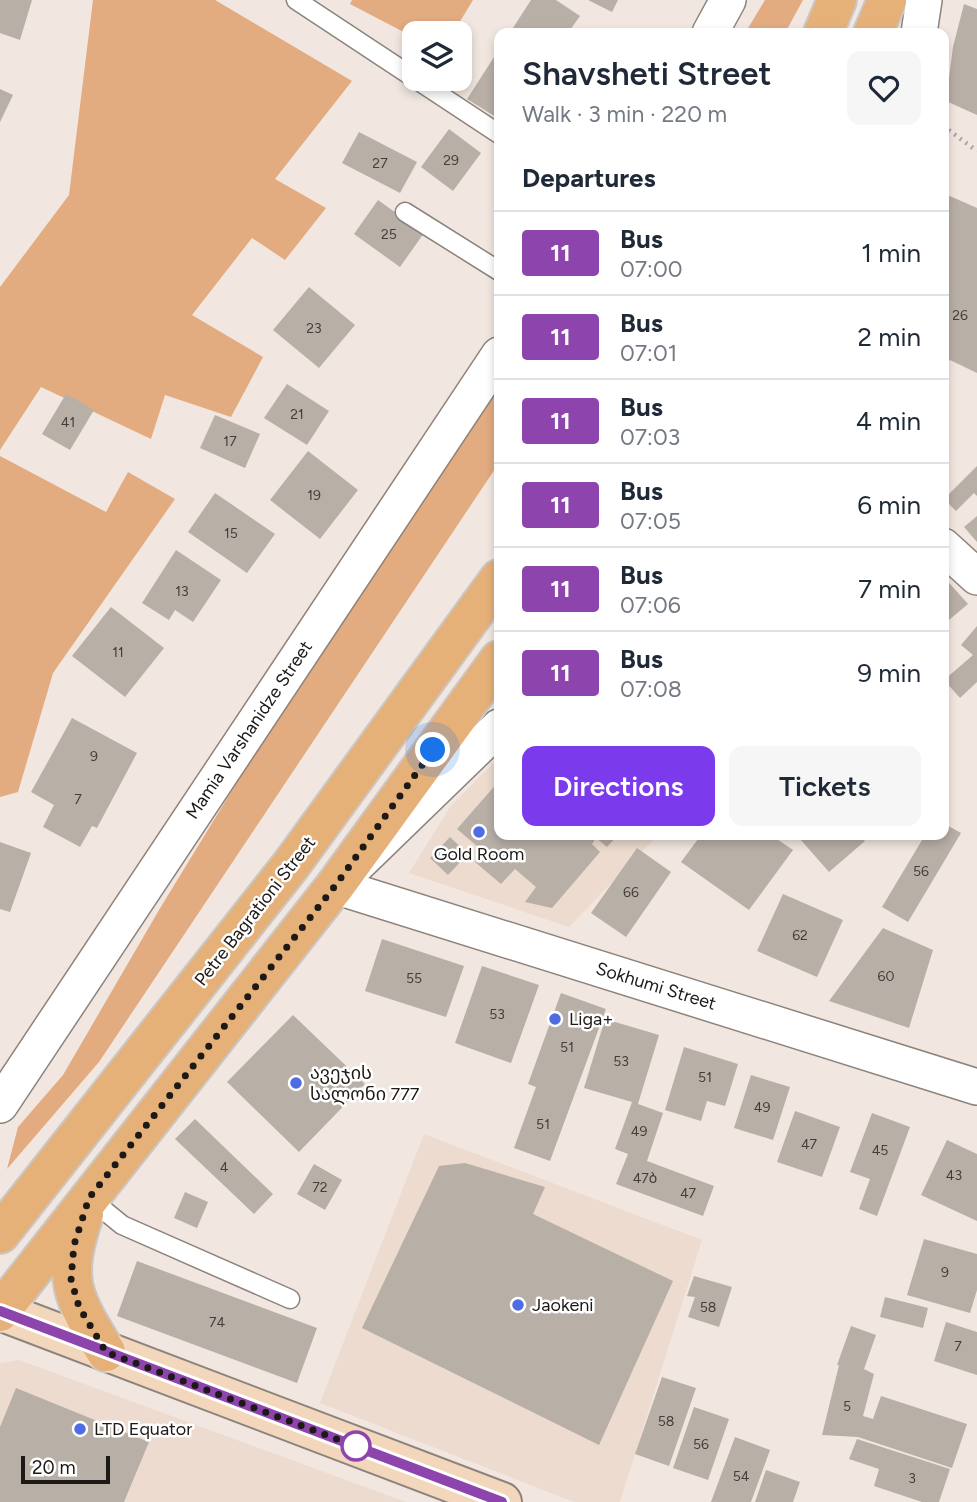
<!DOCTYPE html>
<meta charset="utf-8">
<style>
body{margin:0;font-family:Figtree,"Noto Sans Georgian",sans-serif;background:#f6f6f7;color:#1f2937;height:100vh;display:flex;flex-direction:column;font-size:26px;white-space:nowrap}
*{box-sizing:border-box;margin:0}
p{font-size:23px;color:#747a83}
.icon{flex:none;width:38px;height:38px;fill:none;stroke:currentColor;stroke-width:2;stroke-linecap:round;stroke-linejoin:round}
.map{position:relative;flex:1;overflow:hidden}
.sheet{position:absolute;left:494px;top:28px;width:455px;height:812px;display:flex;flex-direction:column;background:#fff;border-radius:14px;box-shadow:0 4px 10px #0003}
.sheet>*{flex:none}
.badge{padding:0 14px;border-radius:5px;font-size:24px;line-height:46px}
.controls{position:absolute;left:402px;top:21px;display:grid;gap:14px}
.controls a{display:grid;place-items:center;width:70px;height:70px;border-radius:14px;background:#fff;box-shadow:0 4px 10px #0003;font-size:35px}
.scale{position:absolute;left:21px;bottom:18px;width:89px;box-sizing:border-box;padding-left:7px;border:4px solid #1d1916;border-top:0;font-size:19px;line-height:24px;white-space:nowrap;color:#1d1916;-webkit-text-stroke:5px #fff;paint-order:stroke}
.you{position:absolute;width:35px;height:35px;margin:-18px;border:5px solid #fff;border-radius:50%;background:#1a73e8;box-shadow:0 0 0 10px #1a73e833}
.map>.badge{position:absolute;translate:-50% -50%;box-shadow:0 0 0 4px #fff}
h2{padding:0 28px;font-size:26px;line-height:63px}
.round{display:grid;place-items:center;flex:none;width:74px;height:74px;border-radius:14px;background:#f6f6f7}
.overview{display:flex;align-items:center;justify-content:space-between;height:119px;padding:0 28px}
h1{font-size:33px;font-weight:600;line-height:52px}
.cta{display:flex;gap:14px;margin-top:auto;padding:14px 28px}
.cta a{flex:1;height:80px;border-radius:14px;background:#7c3aed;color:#fff;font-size:28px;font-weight:600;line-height:80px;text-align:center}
.cta a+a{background:#f6f6f7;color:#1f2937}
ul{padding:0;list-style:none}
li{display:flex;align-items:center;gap:21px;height:84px;padding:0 28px;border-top:2px solid #e0e1e3}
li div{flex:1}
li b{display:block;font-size:26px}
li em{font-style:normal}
li .badge{min-width:77px;font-weight:700;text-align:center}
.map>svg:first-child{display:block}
</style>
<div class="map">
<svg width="977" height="1502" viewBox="0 0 977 1502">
<rect width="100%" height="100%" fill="#f2e7e0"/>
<!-- built -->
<path fill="#ecdbce" d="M499 757V835H658L569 927 409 873 450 807Z
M424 1134 702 1240 620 1502H574L320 1403Z
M19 1360 406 1502H0V1363Z"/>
<!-- green -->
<path fill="#e2ab80" d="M93 0H215L352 81 275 179 326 208 285 260 252 238 192 315 263 357 231 417 165 395 151 439 41 387 0 450V287L69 195Z
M352 0H473L453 33H415V38L350 4Z
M765 0H803L785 33H745Z
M499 387V463L99 1062 7 1169 18 1127 63 1075 159 910 267 733Z
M0 456 106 512 128 472 175 499 53 673 18 792 0 797Z"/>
<!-- building -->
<path fill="#b8afa7" d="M0 0H32L20 40 0 33Z
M531 0H556L580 16 568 33H514L511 31Z
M588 0H618L612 12Z
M964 4 977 9V115L946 101 953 47Z
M496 54 499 56V119L467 99Z
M0 89 13 95 0 122Z
M449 129 481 153 453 191 421 167Z
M359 132 417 162 400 193 342 163Z
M943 193 977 208V373L950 360 943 369Z
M378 200 424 233 400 267 354 234Z
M309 287 355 325 319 368 273 330Z
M287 384 329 411 307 445 264 418Z
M66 394 94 410 70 450 42 434Z
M215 415 260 434 245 468 200 448Z
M308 451 358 490 320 539 270 500Z
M977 466V496L974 493 956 511 944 499Z
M215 493 275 534 247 573 188 532Z
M977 516V542L964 527Z
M176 550 221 580 193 622 175 610 169 620 142 603Z
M943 576 968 604 943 625Z
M111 607 164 648 125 697 72 656Z
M977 626V682L960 698 944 680 973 655 961 645Z
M72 718 137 753 97 828 92 826 80 847 43 827 54 805 31 792Z
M499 781V835H618L607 847 596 838 592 844 600 852 552 908 525 902 536 887 515 869 501 884 475 862 484 852 457 829Z
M943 823 961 833 908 922 882 907 925 835H943Z
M701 835H771L793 850 749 910 681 862Z
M805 835H859L865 841 829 872 800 839Z
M450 837 468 854 448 875 430 858Z
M0 842 31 853 10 912 0 909Z
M637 848 671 872 626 937 591 913Z
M783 894 843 920 817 977 757 951Z
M883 928 933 950 909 1028 829 1001Z
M382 939 464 966 446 1017 365 991Z
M482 966 539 985 511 1063 455 1043Z
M561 993 606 1009 550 1161 514 1148 536 1087 528 1084Z
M293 1015 365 1084 299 1152 227 1082Z
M605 1019 659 1035 638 1104 663 1113 647 1161 714 1186 703 1216 616 1184 628 1154 615 1149 632 1102 584 1088Z
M684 1047 738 1064 725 1106 707 1101 701 1121 665 1110Z
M751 1075 790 1087 773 1140 734 1128Z
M795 1111 840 1127 822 1177 777 1162Z
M872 1113 910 1127 877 1216 859 1209 870 1179 850 1172Z
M195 1119 273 1194 254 1214 175 1139Z
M947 1140 977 1154V1221L921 1195Z
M465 1163 545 1187 533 1214 673 1281 599 1445 362 1328 439 1166Z
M314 1164 342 1180 325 1210 297 1194Z
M185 1192 208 1202 197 1228 174 1218Z
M924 1239 977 1254V1290L970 1313 907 1295Z
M137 1261 317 1328 297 1383 117 1316Z
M694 1276 732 1287 719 1327 688 1317 695 1297 687 1296Z
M885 1297 928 1308 923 1328 880 1317Z
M946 1322 977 1332V1375L934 1361Z
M851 1326 876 1335 864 1369 874 1374 863 1416 873 1419 881 1396 967 1424 952 1468 858 1437 822 1435 839 1365H837Z
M662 1377 696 1388 669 1466 635 1454Z
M16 1388 149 1442 124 1502H0V1427Z
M694 1407 729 1419 708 1480 673 1468Z
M735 1437 770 1450 751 1502H711Z
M857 1439 950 1469 939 1502H922L874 1486 879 1469 849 1459Z
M766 1470 800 1482 793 1502H755Z"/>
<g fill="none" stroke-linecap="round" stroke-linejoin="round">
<!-- lane casing -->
<g stroke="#8c837c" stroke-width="21">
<path id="lane" d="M296 0 499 134
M405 212 499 271
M89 1198 122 1225 290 1299"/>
</g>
<!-- street casing -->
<g stroke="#8c837c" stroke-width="38">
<path id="street" d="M710 33 728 0
M919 33 924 0
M943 546 977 577
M499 727 335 886 977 1087
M0 1105 499 355"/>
</g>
<!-- secondary casing -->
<g stroke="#8c837c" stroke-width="42">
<path id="secondary" d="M0 1311 502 1502"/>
</g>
<!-- primary casing -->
<g stroke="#c9c8c7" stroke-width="42">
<path id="primary" d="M823 33 837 0
M873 33 887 0
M84 1214C62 1280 71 1295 106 1352
M0 1234 291 865 499 579
M0 1312 335 886 499 660"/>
</g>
<!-- path -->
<path stroke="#aba39d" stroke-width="4.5" stroke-dasharray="2 5" stroke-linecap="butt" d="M943 126 977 151"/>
<!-- lane -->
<use href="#lane" stroke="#fff" stroke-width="18"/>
<!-- street -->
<use href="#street" stroke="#fff" stroke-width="35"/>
<!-- secondary -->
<use href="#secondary" stroke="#f2d7bc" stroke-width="38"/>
<!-- primary -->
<use href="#primary" stroke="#e6b079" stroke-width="38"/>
</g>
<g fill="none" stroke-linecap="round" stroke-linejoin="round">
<!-- line casing -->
<g stroke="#fff" stroke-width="16">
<path id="line" d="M0 1311 502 1502"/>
</g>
<!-- line -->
<use href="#line" stroke="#8e44ad" stroke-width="10"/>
<!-- walk -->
<path stroke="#1d1916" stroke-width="7" stroke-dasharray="0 12.6" d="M356 1446 358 1447 106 1352 79 1307 71 1279 74 1245 89 1198 335 886 433 750"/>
</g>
<!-- markers -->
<g fill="#4f6de2" stroke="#fff" stroke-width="2.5">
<circle cx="479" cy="832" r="7"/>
<circle cx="555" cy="1019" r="7"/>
<circle cx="296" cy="1083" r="7"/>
<circle cx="518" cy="1305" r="7"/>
<circle cx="80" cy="1429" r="7"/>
</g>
<circle fill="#fff" stroke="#8e44ad" stroke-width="3.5" cx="356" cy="1446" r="14"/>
<g text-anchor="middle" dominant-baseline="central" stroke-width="5" stroke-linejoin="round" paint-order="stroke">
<!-- number labels -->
<g font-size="14" fill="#443e3a">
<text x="451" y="160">29</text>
<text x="380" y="163">27</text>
<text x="389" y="234">25</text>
<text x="960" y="315">26</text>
<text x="314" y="328">23</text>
<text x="297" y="414">21</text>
<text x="68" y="422">41</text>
<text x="230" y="441">17</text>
<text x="314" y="495">19</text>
<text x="231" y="533">15</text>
<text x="182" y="591">13</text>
<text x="118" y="652">11</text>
<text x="94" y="756">9</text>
<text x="78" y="799">7</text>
<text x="921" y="871">56</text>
<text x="631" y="892">66</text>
<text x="800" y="935">62</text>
<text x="886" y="976">60</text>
<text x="414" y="978">55</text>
<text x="497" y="1014">53</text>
<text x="567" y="1047">51</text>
<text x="621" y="1061">53</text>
<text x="705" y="1077">51</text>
<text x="762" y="1107">49</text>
<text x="543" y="1124">51</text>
<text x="639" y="1131">49</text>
<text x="809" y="1144">47</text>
<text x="880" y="1150">45</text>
<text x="224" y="1167">4</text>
<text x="954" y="1175">43</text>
<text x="645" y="1178">47ბ</text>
<text x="320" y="1187">72</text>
<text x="688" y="1193">47</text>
<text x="945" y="1272">9</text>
<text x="708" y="1307">58</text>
<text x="217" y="1322">74</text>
<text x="958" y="1346">7</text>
<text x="847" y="1406">5</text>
<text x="666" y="1421">58</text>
<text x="701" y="1444">56</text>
<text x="741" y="1476">54</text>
<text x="912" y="1478">3</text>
</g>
<!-- street labels -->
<g font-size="18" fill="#1d1916" stroke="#fff">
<text transform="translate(249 730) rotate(-56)">Mamia Varshanidze Street</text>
<text transform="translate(255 911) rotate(-52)">Petre Bagrationi Street</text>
<text transform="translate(656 986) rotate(17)">Sokhumi Street</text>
</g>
<!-- poi labels -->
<g font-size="18" fill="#1d1916" stroke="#fff" text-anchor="start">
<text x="479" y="854" text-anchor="middle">Gold Room</text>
<text x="569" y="1019">Liga+</text>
<text x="310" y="1073">ავეჯის<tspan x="310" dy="21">სალონი 777</tspan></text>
<text x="532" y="1305">Jaokeni</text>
<text x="94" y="1429">LTD Equator</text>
</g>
</g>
</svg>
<div class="controls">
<a><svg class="icon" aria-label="layers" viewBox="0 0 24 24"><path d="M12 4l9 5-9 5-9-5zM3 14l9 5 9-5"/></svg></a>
</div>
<div class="scale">20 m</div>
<div class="you" style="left:433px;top:750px"></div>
<section class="sheet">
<div class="overview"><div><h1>Shavsheti Street</h1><p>Walk · 3 min · 220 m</p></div><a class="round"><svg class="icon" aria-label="heart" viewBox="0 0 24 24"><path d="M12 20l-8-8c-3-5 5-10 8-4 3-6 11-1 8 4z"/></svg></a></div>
<h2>Departures</h2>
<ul>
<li><span class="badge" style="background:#8e44ad;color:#fff">11</span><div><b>Bus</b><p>07:00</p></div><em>1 min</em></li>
<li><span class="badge" style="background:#8e44ad;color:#fff">11</span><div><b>Bus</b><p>07:01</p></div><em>2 min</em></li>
<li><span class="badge" style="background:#8e44ad;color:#fff">11</span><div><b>Bus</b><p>07:03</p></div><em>4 min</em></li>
<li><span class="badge" style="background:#8e44ad;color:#fff">11</span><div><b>Bus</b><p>07:05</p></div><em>6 min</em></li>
<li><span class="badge" style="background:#8e44ad;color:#fff">11</span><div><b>Bus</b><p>07:06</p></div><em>7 min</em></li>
<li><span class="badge" style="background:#8e44ad;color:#fff">11</span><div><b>Bus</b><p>07:08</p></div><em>9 min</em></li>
</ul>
<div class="cta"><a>Directions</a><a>Tickets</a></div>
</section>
</div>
